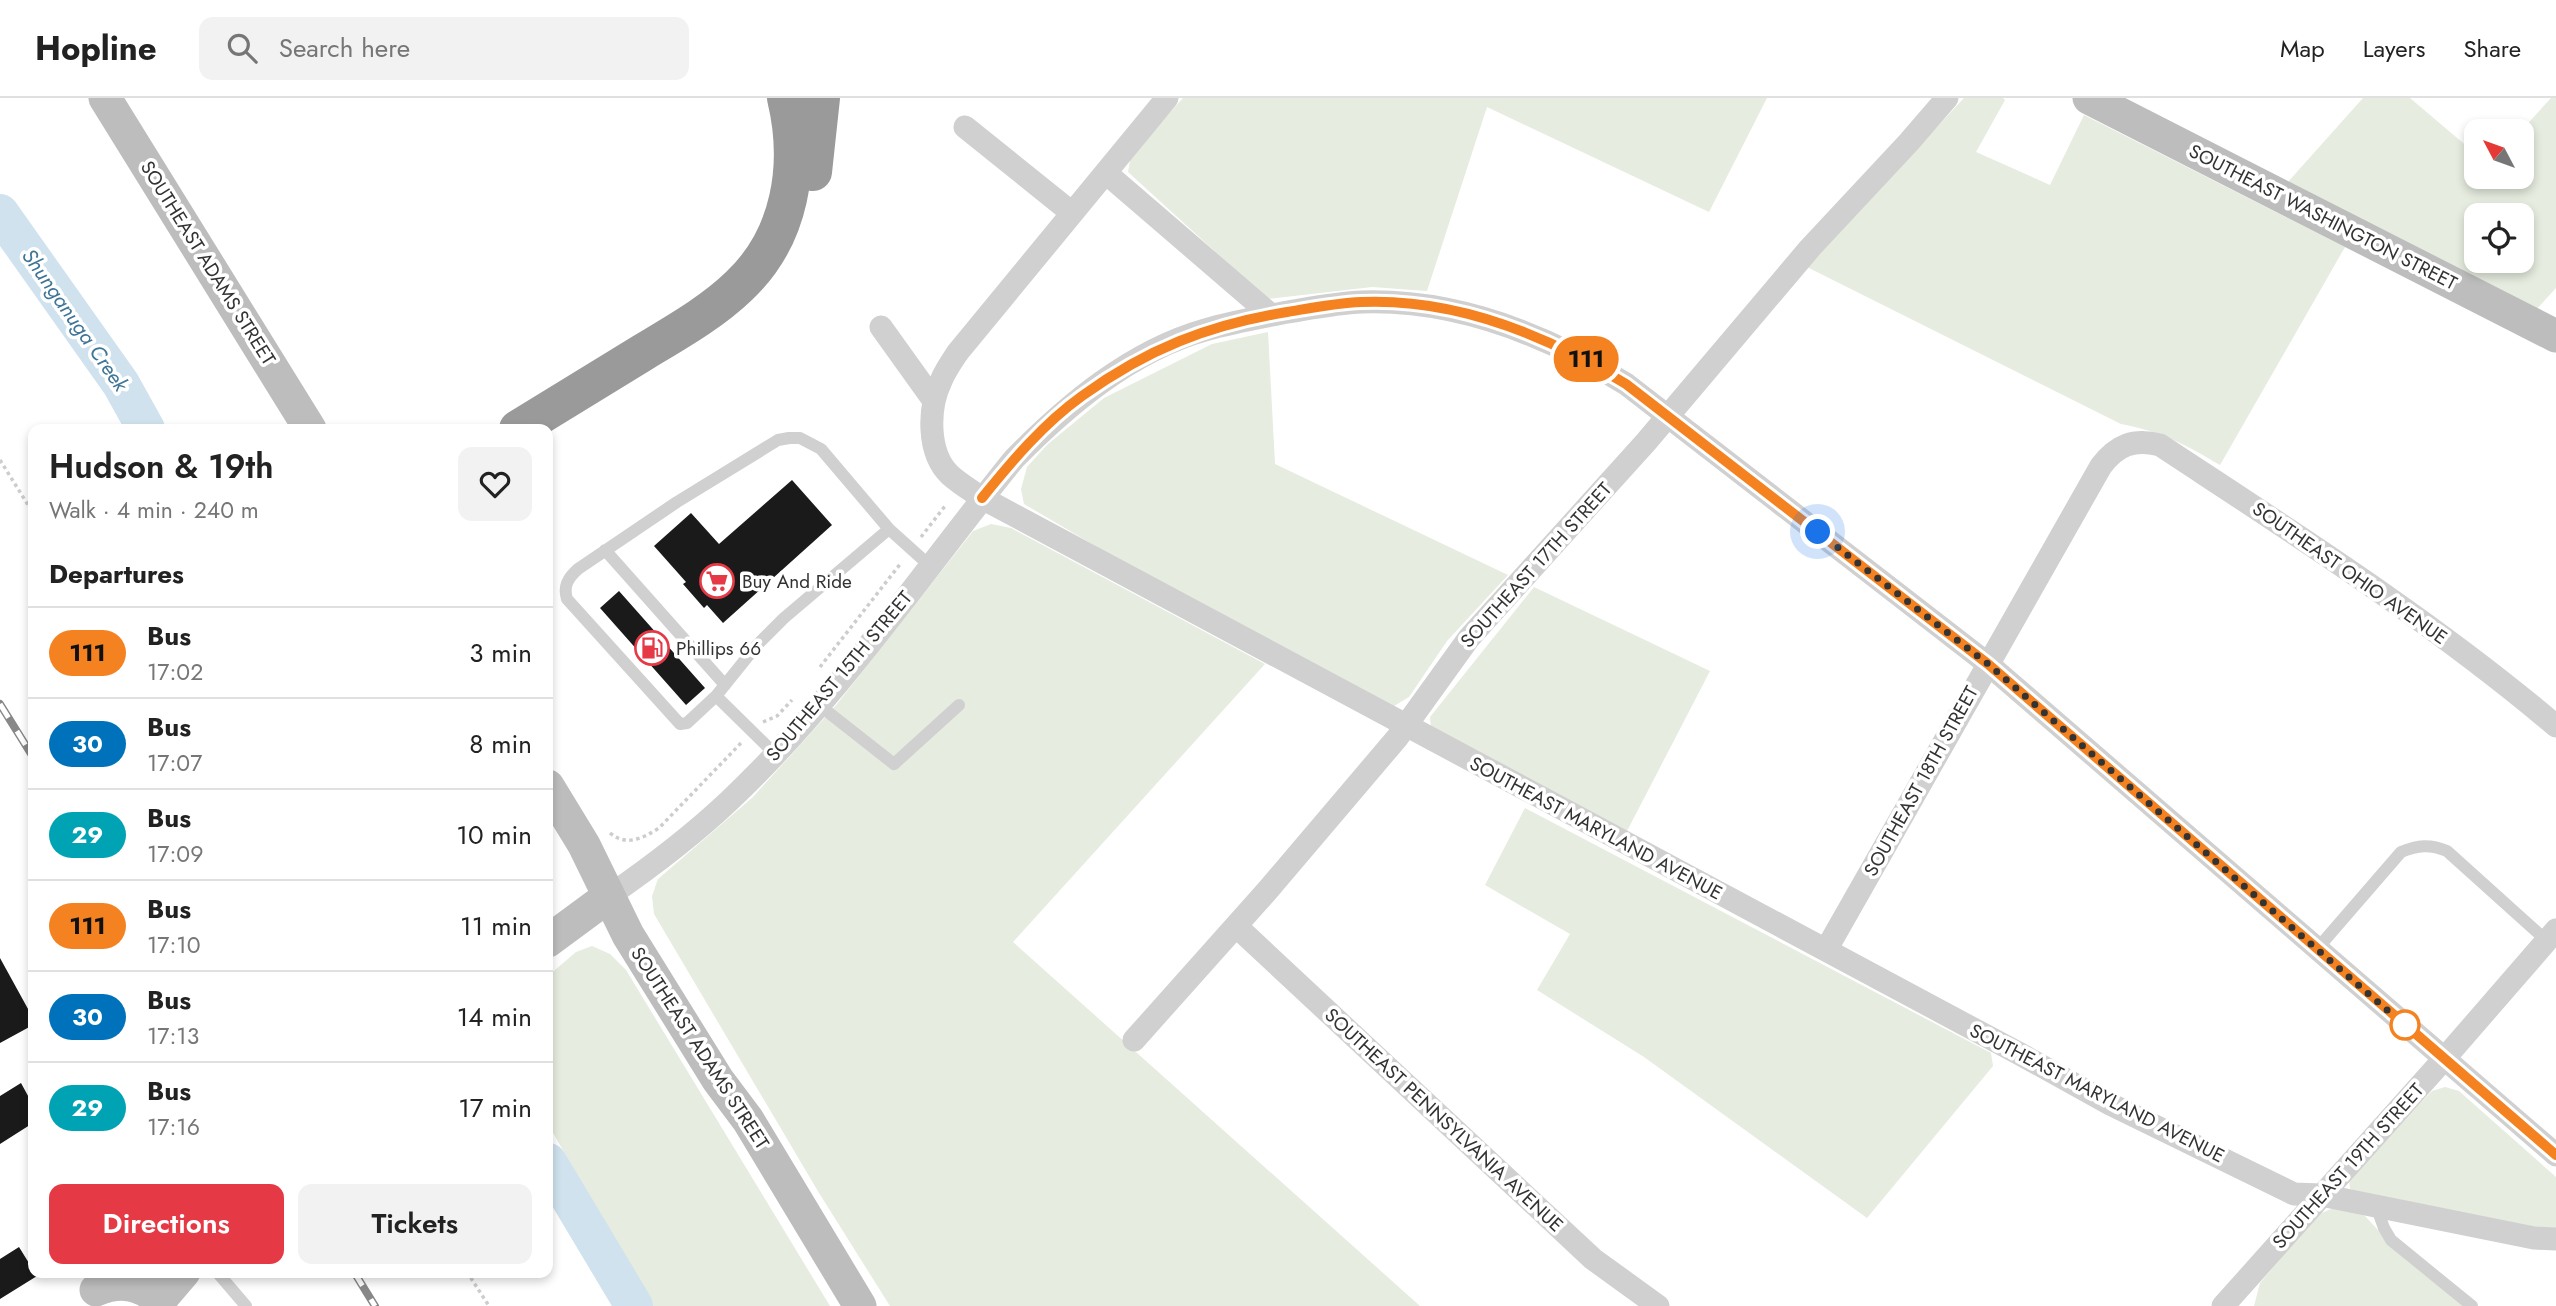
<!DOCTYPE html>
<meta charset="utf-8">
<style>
body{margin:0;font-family:Jost,sans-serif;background:#f2f2f2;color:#222;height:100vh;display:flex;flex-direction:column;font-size:26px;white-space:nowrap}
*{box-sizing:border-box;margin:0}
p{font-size:23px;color:#767676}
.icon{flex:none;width:38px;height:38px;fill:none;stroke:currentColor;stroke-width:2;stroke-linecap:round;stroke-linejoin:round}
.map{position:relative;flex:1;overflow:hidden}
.details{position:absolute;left:28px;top:326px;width:525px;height:854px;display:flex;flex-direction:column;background:#fff;border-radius:14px;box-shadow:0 4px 10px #0003}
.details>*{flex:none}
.badge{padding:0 14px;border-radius:23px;font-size:24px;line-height:46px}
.needle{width:46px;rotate:311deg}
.fabs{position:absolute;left:2464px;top:21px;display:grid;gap:14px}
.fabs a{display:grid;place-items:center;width:70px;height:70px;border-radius:14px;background:#fff;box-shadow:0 4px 10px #0003;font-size:35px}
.you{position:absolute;width:35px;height:35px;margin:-18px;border:5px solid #fff;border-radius:50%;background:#1a73e8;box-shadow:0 0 0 10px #1a73e833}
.map>.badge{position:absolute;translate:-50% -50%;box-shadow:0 0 0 4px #fff}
h2{padding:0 21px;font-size:26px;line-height:63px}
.round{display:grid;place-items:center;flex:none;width:74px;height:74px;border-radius:14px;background:#f2f2f2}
.summary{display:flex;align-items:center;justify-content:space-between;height:119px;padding:0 21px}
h1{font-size:33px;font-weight:600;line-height:52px}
.primary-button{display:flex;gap:14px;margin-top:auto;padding:14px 21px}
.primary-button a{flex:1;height:80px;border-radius:14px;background:#e63946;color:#fff;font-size:28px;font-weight:600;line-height:80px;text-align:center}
.primary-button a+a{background:#f2f2f2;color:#222}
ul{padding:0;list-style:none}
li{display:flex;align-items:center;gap:21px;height:91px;padding:0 21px;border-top:2px solid #e0e0e0}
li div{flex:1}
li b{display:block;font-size:26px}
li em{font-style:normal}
li .badge{min-width:77px;font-weight:700;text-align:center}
header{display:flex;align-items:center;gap:42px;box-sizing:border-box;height:98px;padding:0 35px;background:#fff;border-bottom:2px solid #e0e0e0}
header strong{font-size:33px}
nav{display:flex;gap:38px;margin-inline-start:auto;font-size:24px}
.search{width:490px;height:63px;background:#f2f2f2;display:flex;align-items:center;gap:18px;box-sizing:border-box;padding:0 24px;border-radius:14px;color:#767676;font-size:26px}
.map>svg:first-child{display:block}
</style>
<header>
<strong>Hopline</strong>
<div class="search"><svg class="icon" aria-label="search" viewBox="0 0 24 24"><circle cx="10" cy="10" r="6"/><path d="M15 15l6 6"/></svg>Search here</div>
<nav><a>Map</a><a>Layers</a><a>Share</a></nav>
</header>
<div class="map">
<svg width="2556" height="1208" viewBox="0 0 2556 1208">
<rect width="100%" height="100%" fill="#fff"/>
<!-- green -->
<path fill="#e6ecdf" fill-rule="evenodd" d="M1183 0H1767L1709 114 1487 9 1427 193 1372 189 1267 201 1128 74 1131 57Z
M1964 0H2003L2005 2 1976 54 2050 87 2084 17 2345 149 2220 367C2184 346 2163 334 2121 326L1807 169Z
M2363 0H2410L2476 56V79H2522L2521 33 2551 0H2556V190L2535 213 2287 85ZM2476 117H2522V163H2476Z
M1268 234 1275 366 1508 477 1447 543 1409 599 1394 608 1372 610 1024 406 1021 391 1027 369 1048 346 1104 300 1212 246Z
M991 426 1011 430 1265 566 1013 844 1420 1208H890L819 1095 654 816 652 798 658 781 753 699 837 606 973 433Z
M1534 489 1710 573 1626 735 1431 630 1430 619Z
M1525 710 1991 955 1993 968 1867 1120 1644 959 1537 892 1570 836 1485 787Z
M592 848 610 856 626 872 830 1208H652L548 1026V878L576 854Z
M2445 989 2459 993 2556 1079V1132L2522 1128 2361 1096 2350 1091 2349 1080 2358 1068 2432 993Z
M2331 1111H2349L2365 1118 2391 1146 2463 1208H2254L2260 1185 2317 1117Z"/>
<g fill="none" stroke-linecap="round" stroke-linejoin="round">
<!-- river -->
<path stroke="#cfe2ee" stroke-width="38" d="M0 115 121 286 146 331
M548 1064 634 1208"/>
</g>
<!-- building -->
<path fill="#1a1a1a" d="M792 382 832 427 723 525 707 507 704 510 683 486 686 484 654 448 691 415 719 446Z
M619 493 705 590 686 607 600 510Z
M0 860 33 920V927L0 945Z
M21 985 33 1007V1025L0 1046V998Z
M19 1149 37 1178 0 1201V1161Z"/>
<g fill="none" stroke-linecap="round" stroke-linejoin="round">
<!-- path -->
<path stroke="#cdcdcd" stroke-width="3.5" stroke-dasharray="3.5 3.5" stroke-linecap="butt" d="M0 362 33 415
M921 439 945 408
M820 569 901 465
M763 624 777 618 792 602
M610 735C627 749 643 740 659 730L742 644
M467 1174 489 1208"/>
<!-- lane -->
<path stroke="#d0d0d0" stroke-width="12" d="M889 431 929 467
M605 452 725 587
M716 598 687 625 680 626 567 501C563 488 568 480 578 471L677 404 778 342 789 340H800L821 351 889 431 784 520 757 547 716 598 775 656
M819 607 894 666 959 607
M2317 851 2401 754C2418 747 2430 746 2447 753L2547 843
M2376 1108 2384 1130 2391 1142 2472 1208
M217 1174 246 1208"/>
<!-- street -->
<path stroke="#d0d0d0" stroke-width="23" d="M1167 0 958 254C952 263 945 273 941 283 928 310 927 355 950 377 960 386 972 393 982 400L2020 956 2110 1006 2294 1096 2321 1097 2534 1140 2556 1141
M965 29 1072 115
M1106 75 1271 217
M881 229 934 303
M609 798C651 769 692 738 729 703 837 601 921 476 1014 361 1067 307 1131 253 1205 232 1232 224 1261 219 1288 214 1312 210 1337 205 1362 204 1457 201 1547 237 1626 286L1988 566 2556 1057
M1236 828 1593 1161 1658 1208
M1826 852 2101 368C2117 347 2134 340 2160 347 2295 436 2432 523 2556 628
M1134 942 1267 793 1397 640 1469 540 1646 344 1810 150 1909 44 1947 0
M2223 1208 2444 961 2556 832"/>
<!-- secondary -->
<path stroke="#bdbdbd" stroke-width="33" d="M105 0 310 331
M2089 0 2556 238
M548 688 584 747 628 837 718 982 748 1022 860 1208
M548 843 609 798
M96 1192C123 1181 136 1187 162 1200
M155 1208 184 1174"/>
<!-- highway -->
<path stroke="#9a9a9a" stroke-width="38" d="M813 74 821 0
M518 331C560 305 601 280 642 255 675 235 711 215 739 188 791 139 802 67 786 0"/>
<!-- rail casing -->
<g stroke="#888" stroke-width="8">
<path id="rail" d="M0 606 33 659
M354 1174 375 1208"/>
</g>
<!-- rail -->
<use href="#rail" stroke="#fff" stroke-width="5" stroke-dasharray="16" stroke-linecap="butt"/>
</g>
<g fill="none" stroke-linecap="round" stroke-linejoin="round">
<!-- line casing -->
<g stroke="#fff" stroke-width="16">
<path id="line" d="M982 400C1012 363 1043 326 1082 298 1147 251 1208 227 1287 214 1311 210 1336 205 1361 204 1456 200 1547 237 1626 286L1988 566 2556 1057"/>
</g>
<!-- line -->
<use href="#line" stroke="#f58220" stroke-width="10"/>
<!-- walk -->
<path stroke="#333" stroke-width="7" stroke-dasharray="0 12.6" d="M1818 434 1988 566 2408 930 2405 927"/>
</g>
<!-- icons -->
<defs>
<g id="supermarket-ring" transform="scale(1.75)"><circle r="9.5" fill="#fff" stroke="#e63946" stroke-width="1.5"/><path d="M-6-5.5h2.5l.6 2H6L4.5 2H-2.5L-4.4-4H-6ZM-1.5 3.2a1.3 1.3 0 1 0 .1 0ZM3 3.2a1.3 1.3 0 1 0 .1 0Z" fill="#e63946"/></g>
<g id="fuel-ring" transform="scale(1.75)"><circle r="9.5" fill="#fff" stroke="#e63946" stroke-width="1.5"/><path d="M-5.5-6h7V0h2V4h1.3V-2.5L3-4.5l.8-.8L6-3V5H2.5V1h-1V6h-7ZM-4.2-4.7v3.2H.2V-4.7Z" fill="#e63946"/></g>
</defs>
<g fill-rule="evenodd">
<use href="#supermarket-ring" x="717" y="483"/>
<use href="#fuel-ring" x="652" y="550"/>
</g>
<!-- markers -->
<circle fill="#fff" stroke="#f58220" stroke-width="3.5" cx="2405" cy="927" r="14"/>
<g text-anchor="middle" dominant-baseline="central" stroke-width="7" stroke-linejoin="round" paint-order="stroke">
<!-- street labels -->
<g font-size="19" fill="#333" stroke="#fff">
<text transform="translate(2323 119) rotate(27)">SOUTHEAST WASHINGTON STREET</text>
<text transform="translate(208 165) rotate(58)">SOUTHEAST ADAMS STREET</text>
<text transform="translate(1536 467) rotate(-48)">SOUTHEAST 17TH STREET</text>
<text transform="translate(2350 475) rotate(35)">SOUTHEAST OHIO AVENUE</text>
<text transform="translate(839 578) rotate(-50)">SOUTHEAST 15TH STREET</text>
<text transform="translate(1921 683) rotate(-61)">SOUTHEAST 18TH STREET</text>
<text transform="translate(1596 730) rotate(28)">SOUTHEAST MARYLAND AVENUE</text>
<text transform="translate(700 950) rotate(57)">SOUTHEAST ADAMS STREET</text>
<text transform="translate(2097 995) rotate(27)">SOUTHEAST MARYLAND AVENUE</text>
<text transform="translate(1444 1022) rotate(43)">SOUTHEAST PENNSYLVANIA AVENUE</text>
<text transform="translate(2348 1068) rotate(-48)">SOUTHEAST 19TH STREET</text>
</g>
<!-- poi labels -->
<g font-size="19" fill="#333" stroke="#fff" text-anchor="start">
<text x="742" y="483">Buy And Ride</text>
<text x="676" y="550">Phillips 66</text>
</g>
<!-- water labels -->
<g font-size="21" font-style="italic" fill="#3f7597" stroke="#fff">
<text transform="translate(75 222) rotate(55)">Shunganuga Creek</text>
</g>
</g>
</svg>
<div class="fabs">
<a><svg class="needle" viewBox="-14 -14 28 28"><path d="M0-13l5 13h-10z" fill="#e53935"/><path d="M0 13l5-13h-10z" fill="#767676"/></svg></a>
<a><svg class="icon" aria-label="locate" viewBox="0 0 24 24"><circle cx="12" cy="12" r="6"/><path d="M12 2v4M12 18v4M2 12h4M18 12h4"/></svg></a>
</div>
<div class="you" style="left:1818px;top:434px"></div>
<b class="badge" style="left:1586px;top:261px;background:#f58220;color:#111">111</b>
<section class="details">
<div class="summary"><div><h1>Hudson &amp; 19th</h1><p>Walk · 4 min · 240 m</p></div><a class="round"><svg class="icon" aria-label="heart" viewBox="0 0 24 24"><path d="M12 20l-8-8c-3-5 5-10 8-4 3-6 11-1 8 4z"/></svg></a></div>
<h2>Departures</h2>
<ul>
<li><span class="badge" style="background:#f58220;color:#111">111</span><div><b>Bus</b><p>17:02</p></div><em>3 min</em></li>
<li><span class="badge" style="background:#0072bc;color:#fff">30</span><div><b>Bus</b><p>17:07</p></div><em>8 min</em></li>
<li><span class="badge" style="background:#00a3b4;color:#fff">29</span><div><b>Bus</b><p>17:09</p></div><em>10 min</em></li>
<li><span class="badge" style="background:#f58220;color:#111">111</span><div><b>Bus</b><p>17:10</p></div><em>11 min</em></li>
<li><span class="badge" style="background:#0072bc;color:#fff">30</span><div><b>Bus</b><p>17:13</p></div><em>14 min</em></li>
<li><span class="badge" style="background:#00a3b4;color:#fff">29</span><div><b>Bus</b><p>17:16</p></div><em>17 min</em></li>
</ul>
<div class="primary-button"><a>Directions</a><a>Tickets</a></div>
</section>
</div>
